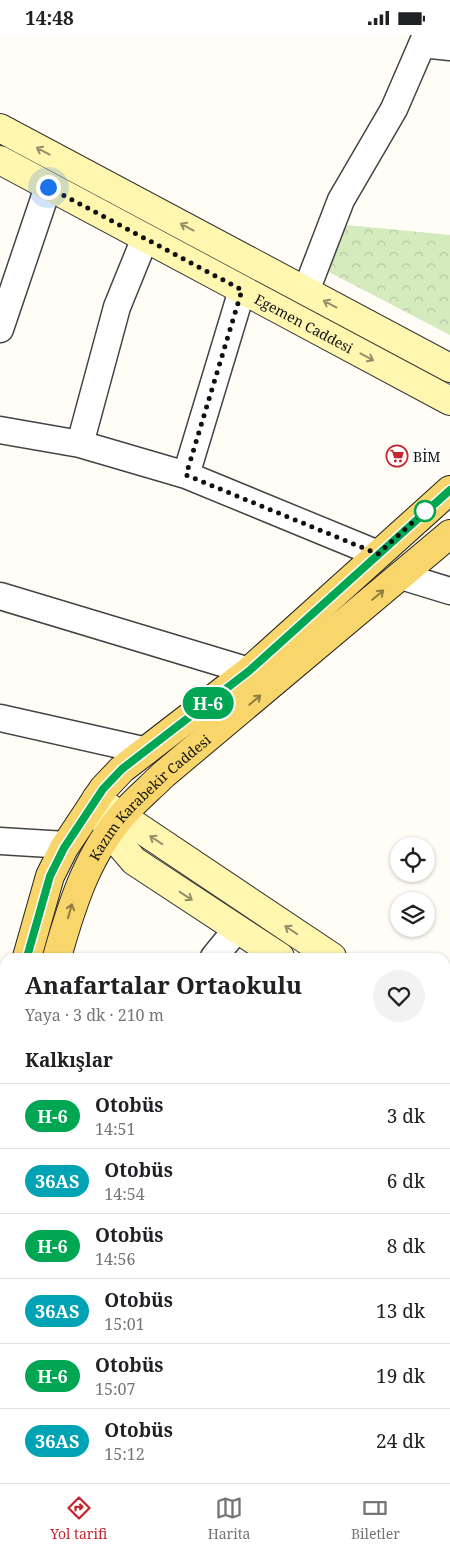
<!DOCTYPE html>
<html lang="tr">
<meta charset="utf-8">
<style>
body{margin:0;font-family:"Noto Serif",serif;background:#f2f2f2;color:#202124;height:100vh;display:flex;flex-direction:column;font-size:19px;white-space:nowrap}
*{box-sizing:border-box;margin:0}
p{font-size:16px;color:#757577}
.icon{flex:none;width:28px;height:28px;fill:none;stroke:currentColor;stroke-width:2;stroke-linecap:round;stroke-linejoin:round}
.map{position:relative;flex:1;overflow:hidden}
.drawer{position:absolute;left:0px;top:918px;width:450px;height:531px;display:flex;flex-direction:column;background:#fff;border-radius:15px 15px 0 0;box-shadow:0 1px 4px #0004}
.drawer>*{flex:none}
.badge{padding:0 10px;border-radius:16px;font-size:18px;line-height:32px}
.fabs{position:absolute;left:390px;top:802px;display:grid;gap:10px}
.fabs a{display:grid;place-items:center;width:45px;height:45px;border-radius:50%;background:#fff;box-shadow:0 1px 4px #0004;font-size:25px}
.you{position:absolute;width:25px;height:25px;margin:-12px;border:4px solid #fff;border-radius:50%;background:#1a73e8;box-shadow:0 0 0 8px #1a73e833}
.map>.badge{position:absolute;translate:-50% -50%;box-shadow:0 0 0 2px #fff}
h2{padding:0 25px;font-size:19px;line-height:45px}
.round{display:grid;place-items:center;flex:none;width:52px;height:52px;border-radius:26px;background:#f2f2f2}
.head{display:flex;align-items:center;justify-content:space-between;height:85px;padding:0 25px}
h1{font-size:24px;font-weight:700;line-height:38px}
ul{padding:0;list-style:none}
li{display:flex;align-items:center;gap:15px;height:65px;padding:0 25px;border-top:1px solid #e0e0e0}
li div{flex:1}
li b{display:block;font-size:19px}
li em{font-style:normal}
li .badge{min-width:55px;font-weight:700;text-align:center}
.status{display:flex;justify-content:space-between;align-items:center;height:35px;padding:0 25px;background:#fff;direction:ltr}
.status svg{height:14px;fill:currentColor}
.tabs{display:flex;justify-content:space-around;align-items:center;height:70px;border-top:1px solid #e0e0e0;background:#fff;font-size:14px;color:#757577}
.tabs a{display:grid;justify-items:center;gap:2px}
.tabs .active{color:#c4262e}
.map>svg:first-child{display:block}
</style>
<div class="status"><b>14:48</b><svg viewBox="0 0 49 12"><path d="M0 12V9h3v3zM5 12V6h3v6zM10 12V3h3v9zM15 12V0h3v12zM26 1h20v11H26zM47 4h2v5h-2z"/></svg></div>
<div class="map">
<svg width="450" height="1448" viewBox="0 0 450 1448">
<defs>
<pattern id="park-crowns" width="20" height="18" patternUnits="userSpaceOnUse" patternTransform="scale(1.25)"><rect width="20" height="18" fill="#d5ebbd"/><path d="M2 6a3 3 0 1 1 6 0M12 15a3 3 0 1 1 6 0" fill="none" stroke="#b6c8a1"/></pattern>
</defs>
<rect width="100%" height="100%" fill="#fffdf5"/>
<!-- park -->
<path fill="url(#park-crowns)" d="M347 190 450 200V300L327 236Z
M445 1040 450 1043V1105L445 1101Z"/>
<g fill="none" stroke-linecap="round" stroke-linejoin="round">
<!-- street casing -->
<g stroke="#444" stroke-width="29">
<path id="street" d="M422 9 450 12
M306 256 341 165 394 74 426 0
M0 294 48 152
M0 395 80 409 186 440 378 519
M80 409 117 272 145 203
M186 440 242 255
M401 541 450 556
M0 561 249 636
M0 683 147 716
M0 806 66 810
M214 922 237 894
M0 1108 5 1111
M445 1216 450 1208
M445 1314 450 1317
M0 1354 5 1357
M136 1444 143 1448
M1 1448 5 1442
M292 1448 295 1444"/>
</g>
<!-- secondary casing -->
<g stroke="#333" stroke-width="30">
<g id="secondary">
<path d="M0 93 450 333"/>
<path id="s1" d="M0 125 450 366"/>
<path d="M96 764 332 922"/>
<path d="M101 777 110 798 134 826 280 922"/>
</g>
</g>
<!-- primary casing -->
<g stroke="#222" stroke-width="30">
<g id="primary">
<path d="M27 922 50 841 64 813 103 754 122 734 249 636 450 455"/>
<path id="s2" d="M57 922C72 869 88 817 127 775 138 763 151 752 163 740L450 499"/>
<path d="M0 976 5 969"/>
<path d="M0 1068 5 1086"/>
</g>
</g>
<!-- street -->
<use href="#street" stroke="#fff" stroke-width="26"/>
<!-- secondary -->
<use href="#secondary" stroke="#fff6b0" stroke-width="28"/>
<!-- primary -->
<use href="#primary" stroke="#f9d66b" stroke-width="28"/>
</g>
<!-- one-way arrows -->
<defs><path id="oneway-shaft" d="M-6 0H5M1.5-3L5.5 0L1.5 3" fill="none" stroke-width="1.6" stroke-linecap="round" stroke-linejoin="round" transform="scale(1.25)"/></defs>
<g stroke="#948f68">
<use href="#oneway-shaft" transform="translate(43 116) rotate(-152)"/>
<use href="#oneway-shaft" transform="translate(187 192) rotate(-152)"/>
<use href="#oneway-shaft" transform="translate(330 269) rotate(-152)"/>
<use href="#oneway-shaft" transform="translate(367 322) rotate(28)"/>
<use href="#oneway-shaft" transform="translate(156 805) rotate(-146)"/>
<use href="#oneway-shaft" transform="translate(186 861) rotate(33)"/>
<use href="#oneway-shaft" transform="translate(291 895) rotate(-146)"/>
</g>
<g stroke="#917d42">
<use href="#oneway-shaft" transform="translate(378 560) rotate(-40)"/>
<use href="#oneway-shaft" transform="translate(255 665) rotate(-40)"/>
<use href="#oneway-shaft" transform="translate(70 876) rotate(-74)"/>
</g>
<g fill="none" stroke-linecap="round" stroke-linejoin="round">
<!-- line casing -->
<g stroke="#fff" stroke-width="11">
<path id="line" d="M27 922 50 841 64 813 103 754 122 734 249 636 450 455"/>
</g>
<!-- line -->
<use href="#line" stroke="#00a651" stroke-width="8"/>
<!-- walk -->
<path stroke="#111" stroke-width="5" stroke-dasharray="0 9" d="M48 152 242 255 186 440 378 519 425 476"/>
</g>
<!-- icons -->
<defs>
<g id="supermarket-ring" transform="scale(1.125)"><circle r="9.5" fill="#fff" stroke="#c4262e" stroke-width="1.5"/><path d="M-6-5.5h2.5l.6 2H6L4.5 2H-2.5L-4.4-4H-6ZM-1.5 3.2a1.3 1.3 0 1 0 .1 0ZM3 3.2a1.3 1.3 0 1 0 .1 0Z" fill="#c4262e"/></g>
</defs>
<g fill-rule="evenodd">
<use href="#supermarket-ring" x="397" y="421"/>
</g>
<!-- markers -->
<circle fill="#fff" stroke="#00a651" stroke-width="2.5" cx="425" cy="476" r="10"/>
<g text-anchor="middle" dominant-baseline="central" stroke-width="5" stroke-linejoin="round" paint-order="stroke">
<!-- street labels -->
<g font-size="14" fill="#111" stroke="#fff">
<text stroke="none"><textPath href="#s1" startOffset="345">Egemen Caddesi</textPath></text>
<text stroke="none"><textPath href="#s2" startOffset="189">Kazım Karabekir Caddesi</textPath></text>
</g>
<!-- poi labels -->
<g font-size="14" fill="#111" stroke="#fff" text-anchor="start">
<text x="413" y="421">BİM</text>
</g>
</g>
</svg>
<div class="fabs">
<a><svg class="icon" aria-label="locate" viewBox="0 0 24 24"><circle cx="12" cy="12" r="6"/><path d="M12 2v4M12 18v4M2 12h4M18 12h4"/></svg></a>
<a><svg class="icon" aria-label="layers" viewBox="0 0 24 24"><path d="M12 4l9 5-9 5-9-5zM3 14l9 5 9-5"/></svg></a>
</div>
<div class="you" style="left:48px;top:152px"></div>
<b class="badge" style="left:208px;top:668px;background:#00a651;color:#fff">H-6</b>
<section class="drawer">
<div class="head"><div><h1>Anafartalar Ortaokulu</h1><p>Yaya · 3 dk · 210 m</p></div><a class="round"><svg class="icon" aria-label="heart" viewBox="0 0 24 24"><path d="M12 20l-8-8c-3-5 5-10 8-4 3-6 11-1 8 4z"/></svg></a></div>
<h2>Kalkışlar</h2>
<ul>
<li><span class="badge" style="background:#00a651;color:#fff">H-6</span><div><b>Otobüs</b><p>14:51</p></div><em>3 dk</em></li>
<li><span class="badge" style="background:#00a3b4;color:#fff">36AS</span><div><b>Otobüs</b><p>14:54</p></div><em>6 dk</em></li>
<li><span class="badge" style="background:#00a651;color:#fff">H-6</span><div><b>Otobüs</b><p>14:56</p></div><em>8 dk</em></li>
<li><span class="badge" style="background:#00a3b4;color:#fff">36AS</span><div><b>Otobüs</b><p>15:01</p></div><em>13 dk</em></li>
<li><span class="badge" style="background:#00a651;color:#fff">H-6</span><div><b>Otobüs</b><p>15:07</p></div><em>19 dk</em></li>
<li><span class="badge" style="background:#00a3b4;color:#fff">36AS</span><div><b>Otobüs</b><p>15:12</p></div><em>24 dk</em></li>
</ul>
</section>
</div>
<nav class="tabs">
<a class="active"><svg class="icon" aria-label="directions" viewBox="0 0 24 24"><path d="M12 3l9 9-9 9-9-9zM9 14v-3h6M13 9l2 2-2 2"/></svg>Yol tarifi</a>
<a><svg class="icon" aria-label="map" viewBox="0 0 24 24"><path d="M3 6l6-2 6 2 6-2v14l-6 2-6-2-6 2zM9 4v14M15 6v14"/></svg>Harita</a>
<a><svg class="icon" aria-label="tickets" viewBox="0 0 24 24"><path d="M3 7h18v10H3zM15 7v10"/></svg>Biletler</a>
</nav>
